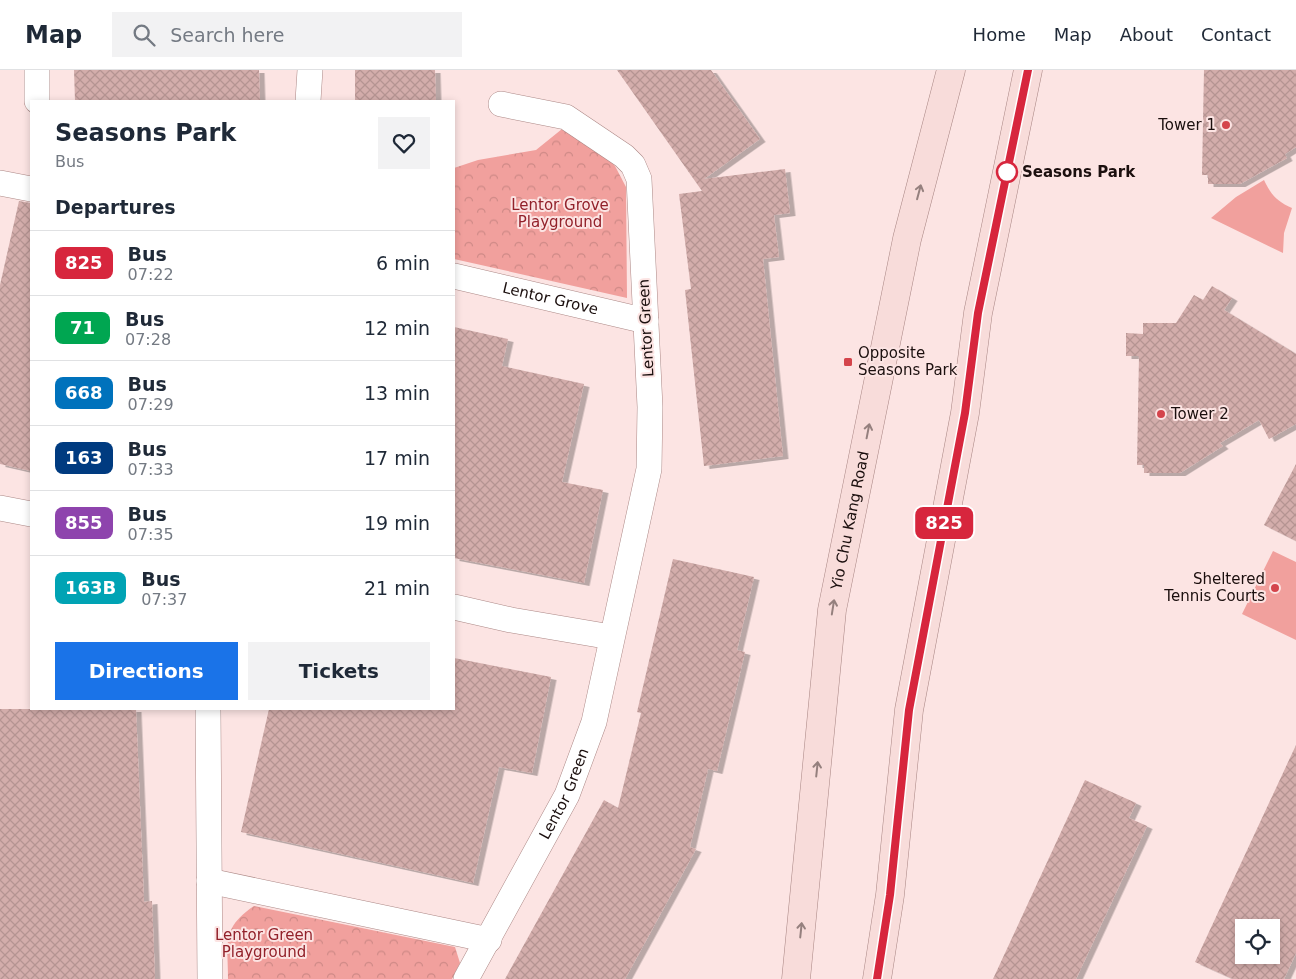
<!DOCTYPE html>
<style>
body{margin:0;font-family:"DejaVu Sans",sans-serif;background:#f2f2f3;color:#1f2937;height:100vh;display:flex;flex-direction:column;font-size:19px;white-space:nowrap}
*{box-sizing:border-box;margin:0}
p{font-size:16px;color:#747a83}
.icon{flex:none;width:28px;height:28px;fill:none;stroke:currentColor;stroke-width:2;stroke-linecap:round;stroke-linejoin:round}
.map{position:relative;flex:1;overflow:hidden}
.details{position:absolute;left:30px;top:30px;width:425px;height:610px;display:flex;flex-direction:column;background:#fff;border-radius:0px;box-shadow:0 2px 8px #0003}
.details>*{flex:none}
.badge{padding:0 10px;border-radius:8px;font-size:18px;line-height:32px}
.controls{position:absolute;left:1235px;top:849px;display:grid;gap:10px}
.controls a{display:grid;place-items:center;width:45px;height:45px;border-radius:0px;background:#fff;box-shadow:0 2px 8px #0003;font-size:25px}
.map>.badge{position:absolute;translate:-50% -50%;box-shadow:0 0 0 2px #fff}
h2{padding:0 25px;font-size:19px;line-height:45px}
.round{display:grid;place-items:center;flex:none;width:52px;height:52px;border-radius:0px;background:#f2f2f3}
.summary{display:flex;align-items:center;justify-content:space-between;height:85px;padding:0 25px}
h1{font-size:24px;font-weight:600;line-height:38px}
.primary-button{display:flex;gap:10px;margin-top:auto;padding:10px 25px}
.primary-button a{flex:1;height:58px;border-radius:0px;background:#1a73e8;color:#fff;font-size:20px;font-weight:600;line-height:58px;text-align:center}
.primary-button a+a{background:#f2f2f3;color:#1f2937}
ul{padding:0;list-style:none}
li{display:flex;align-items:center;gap:15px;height:65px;padding:0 25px;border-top:1px solid #e0e1e3}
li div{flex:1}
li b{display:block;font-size:19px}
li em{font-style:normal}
li .badge{min-width:55px;font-weight:700;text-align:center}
header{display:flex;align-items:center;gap:30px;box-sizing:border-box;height:70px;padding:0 25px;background:#fff;border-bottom:1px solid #e0e1e3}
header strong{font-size:24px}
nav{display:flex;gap:28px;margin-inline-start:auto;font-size:18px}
.search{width:350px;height:45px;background:#f2f2f3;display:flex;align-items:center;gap:12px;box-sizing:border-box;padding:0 18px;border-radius:0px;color:#747a83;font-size:19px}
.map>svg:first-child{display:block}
</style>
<header>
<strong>Map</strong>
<div class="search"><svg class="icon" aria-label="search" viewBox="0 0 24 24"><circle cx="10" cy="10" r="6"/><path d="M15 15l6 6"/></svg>Search here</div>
<nav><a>Home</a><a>Map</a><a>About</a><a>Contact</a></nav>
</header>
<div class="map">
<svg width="1296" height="909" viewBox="0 0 1296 909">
<defs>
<pattern id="park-crowns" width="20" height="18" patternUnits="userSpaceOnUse" patternTransform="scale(1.25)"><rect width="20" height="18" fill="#f1a09d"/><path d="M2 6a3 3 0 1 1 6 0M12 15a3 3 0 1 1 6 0" fill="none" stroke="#ce8986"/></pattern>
<pattern id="building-cross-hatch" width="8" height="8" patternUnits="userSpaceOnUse" patternTransform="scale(1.25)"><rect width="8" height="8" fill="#d3adab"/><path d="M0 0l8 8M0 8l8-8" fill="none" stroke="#b59492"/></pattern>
<filter id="shadow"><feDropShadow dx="5.5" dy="3" stdDeviation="0" flood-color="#0004"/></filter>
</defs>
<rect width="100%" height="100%" fill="#fce4e3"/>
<!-- green -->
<path fill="#f1a09d" d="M1264 110C1271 125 1277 131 1292 138L1284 163 1283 183 1211 148 1236 127Z
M1273 481 1296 492V570L1242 544Z"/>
<!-- park -->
<path fill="url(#park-crowns)" d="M562 59 594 73 615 96 626 117 627 228 454 189V98L478 90 536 80Z
M254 836 455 877 460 893 452 909H228C228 874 221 858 254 836Z"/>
<!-- building -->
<path fill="url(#building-cross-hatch)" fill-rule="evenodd" filter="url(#shadow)" d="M74 0H259L260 31H75Z
M355 0H435L436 31H355Z
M617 0H711L760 69 704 109 785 99 790 143 774 145 779 187 763 189 783 386 704 396 685 220 691 219 679 124 702 121Z
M1204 0H1296V77L1285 84 1287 88 1240 114H1208V105H1202Z
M19 131 31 133V401L0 394V215Z
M1212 216 1232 228 1224 240 1296 284V354L1269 369 1259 350 1220 373 1223 376 1180 403H1144V395H1137L1139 286H1126V263L1143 264V253H1176L1194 225 1203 230Z
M454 257 508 269 502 296 584 314 562 412 603 420 584 513 454 488Z
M1296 394V471L1264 455Z
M673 489 754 507 737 580 745 582 717 701 708 699 690 777 696 779 625 909H505L604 730 618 738 641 643 637 642Z
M454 588 551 607 532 703 499 697 473 813 241 762 269 639H454Z
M0 639H136L144 832 152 831 155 909H0Z
M1296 675V883L1284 909H1233L1195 892ZM1244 858H1271V885H1244Z
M1085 710 1136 733 1129 748 1147 756 1076 909H993Z"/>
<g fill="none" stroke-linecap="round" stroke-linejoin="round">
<!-- street casing -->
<g stroke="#ac8886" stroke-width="26">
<g id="street">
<path d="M37 31V0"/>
<path d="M308 31 310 0"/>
<path d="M0 113 31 119"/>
<path id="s1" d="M454 206 646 251"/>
<path d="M0 438 31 444"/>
<path d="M454 537 511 550 611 567"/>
<path d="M208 639 210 909"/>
<path d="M209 811 489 870"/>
<path id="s2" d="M466 909 567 725 594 652 649 399 650 337 639 109 633 95 624 86 566 47 501 34"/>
</g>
</g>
<!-- primary casing -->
<g stroke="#a88583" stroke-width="29">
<g id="primary">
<path id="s3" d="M796 909 832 540 907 169 951 0"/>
<path d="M877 909 890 825 909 640 965 343 978 243 1028 0"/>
</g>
</g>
<!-- street -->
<use href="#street" stroke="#fff" stroke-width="25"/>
<!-- primary -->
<use href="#primary" stroke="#f8dcda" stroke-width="28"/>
</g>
<!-- one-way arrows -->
<defs><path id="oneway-shaft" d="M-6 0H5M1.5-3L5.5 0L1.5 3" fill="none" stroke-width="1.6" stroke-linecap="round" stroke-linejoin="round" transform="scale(1.25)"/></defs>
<g stroke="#95807e">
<use href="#oneway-shaft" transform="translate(919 122) rotate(-75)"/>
<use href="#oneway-shaft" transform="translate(868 361) rotate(-79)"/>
<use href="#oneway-shaft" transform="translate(833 537) rotate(-81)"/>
<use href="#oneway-shaft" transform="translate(817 699) rotate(-84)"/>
<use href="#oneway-shaft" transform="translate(801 860) rotate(-84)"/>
</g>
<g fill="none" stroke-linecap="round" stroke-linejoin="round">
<!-- line casing -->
<g stroke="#fff" stroke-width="11">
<path id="line" d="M877 909 890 825 909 640 965 343 978 243 1028 0"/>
</g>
<!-- line -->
<use href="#line" stroke="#d7263d" stroke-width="8"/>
</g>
<!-- markers -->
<g fill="#d4444b" stroke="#fce4e3" stroke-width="2">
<circle cx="1226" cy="55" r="5"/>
<rect x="843" y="287" width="10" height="10" rx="2.5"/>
<circle cx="1161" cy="344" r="5"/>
<circle cx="1275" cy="518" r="5"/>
</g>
<circle fill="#fff" stroke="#d7263d" stroke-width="2.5" cx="1007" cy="102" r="10"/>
<g text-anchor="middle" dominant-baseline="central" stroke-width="4" stroke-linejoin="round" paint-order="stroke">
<!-- poi labels -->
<g font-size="15" fill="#1b0f0e" stroke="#fce4e3" text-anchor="end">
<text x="1216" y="55">Tower 1</text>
<text x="858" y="283" text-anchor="start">Opposite<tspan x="858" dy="17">Seasons Park</tspan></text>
<text x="1171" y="344" text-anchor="start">Tower 2</text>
<text x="1265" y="509">Sheltered<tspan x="1265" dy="17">Tennis Courts</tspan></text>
</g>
<!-- stop labels -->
<g font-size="15" font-weight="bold" fill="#1b0f0e" stroke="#fce4e3" text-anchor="start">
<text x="1022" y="102">Seasons Park</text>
</g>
<!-- park labels -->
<g font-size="15" fill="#92212a" stroke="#fce4e3">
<text x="560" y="135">Lentor Grove<tspan x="560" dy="17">Playground</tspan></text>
<text x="264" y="865">Lentor Green<tspan x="264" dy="17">Playground</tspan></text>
</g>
<!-- street labels -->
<g font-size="15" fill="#1b0f0e" stroke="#fce4e3">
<text stroke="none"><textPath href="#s1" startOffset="99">Lentor Grove</textPath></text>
<text transform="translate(646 258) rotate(-93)">Lentor Green</text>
<text stroke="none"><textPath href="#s3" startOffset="462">Yio Chu Kang Road</textPath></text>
<text stroke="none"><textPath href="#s2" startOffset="210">Lentor Green</textPath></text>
</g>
</g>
</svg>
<div class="controls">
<a><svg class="icon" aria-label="locate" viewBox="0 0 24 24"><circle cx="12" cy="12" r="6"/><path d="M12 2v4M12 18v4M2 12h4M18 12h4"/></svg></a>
</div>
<b class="badge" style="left:944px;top:453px;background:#d7263d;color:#fff">825</b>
<section class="details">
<div class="summary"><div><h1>Seasons Park</h1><p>Bus</p></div><a class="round"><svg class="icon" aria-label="heart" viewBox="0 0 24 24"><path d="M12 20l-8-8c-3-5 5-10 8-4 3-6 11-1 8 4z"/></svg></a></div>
<h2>Departures</h2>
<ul>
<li><span class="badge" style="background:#d7263d;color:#fff">825</span><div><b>Bus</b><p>07:22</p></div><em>6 min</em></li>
<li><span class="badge" style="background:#00a651;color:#fff">71</span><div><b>Bus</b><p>07:28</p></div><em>12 min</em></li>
<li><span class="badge" style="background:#0072bc;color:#fff">668</span><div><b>Bus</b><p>07:29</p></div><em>13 min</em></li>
<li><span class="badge" style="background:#003b80;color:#fff">163</span><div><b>Bus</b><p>07:33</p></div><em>17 min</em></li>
<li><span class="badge" style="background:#8e44ad;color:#fff">855</span><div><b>Bus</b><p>07:35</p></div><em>19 min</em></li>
<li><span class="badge" style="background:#00a3b4;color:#fff">163B</span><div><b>Bus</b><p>07:37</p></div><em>21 min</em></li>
</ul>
<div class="primary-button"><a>Directions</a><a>Tickets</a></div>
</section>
</div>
